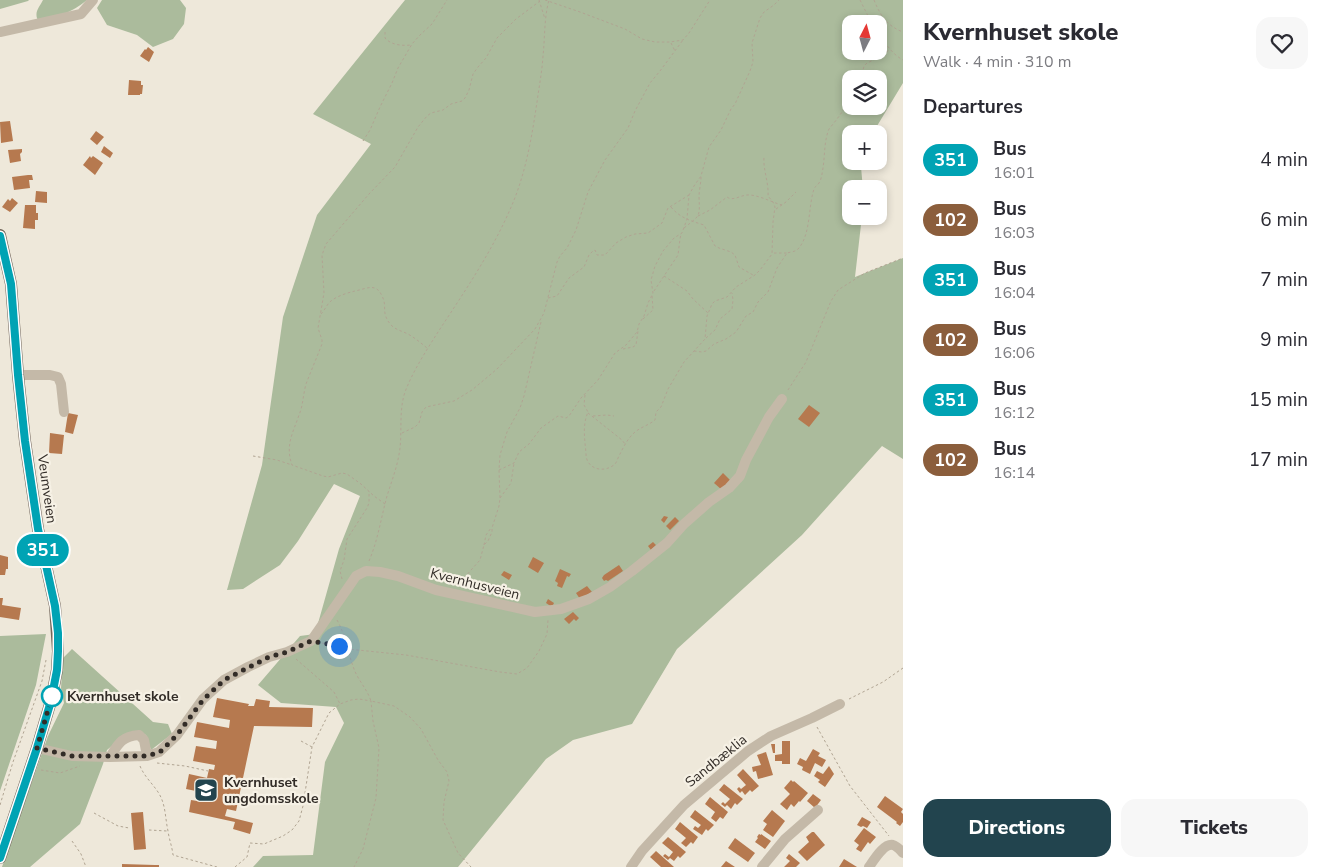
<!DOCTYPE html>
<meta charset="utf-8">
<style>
body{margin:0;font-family:"Nunito Sans",sans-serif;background:#f7f7f7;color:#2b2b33;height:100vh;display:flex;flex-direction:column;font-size:19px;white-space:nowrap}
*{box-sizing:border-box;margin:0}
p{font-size:16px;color:#7c7c81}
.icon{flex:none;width:28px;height:28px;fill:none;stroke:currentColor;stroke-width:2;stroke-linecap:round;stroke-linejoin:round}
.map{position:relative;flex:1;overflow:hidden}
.panel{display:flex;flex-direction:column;background:#fff;width:425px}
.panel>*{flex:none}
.badge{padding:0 10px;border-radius:16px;font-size:18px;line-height:32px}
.needle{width:32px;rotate:6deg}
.buttons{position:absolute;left:842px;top:15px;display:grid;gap:10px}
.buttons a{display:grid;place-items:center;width:45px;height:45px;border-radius:10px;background:#fff;box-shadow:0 2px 8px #0003;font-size:25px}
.you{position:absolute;width:25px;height:25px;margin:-12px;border:4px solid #fff;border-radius:50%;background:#1a73e8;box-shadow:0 0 0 8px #1a73e833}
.map>.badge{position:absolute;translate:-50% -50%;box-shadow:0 0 0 2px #fff}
h2{padding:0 20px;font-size:19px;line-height:45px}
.round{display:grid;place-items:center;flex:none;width:52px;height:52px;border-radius:15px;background:#f7f7f7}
.summary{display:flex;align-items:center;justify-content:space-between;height:85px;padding:0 20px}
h1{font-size:24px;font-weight:800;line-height:38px}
.cta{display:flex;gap:10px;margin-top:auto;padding:10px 20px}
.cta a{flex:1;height:58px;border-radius:15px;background:#22444e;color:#fff;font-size:20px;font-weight:800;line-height:58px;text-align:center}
.cta a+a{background:#f7f7f7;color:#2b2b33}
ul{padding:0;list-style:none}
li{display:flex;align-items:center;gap:15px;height:60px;padding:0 20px}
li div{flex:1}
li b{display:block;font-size:19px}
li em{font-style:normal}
li .badge{min-width:55px;font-weight:700;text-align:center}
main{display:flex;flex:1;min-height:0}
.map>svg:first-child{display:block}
</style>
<main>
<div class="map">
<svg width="903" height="867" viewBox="0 0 903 867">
<rect width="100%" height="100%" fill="#eee8da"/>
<!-- green -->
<path fill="#abbb9c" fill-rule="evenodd" d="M0 0H29L28 1 0 9Z
M43 0H87C71 13 58 17 39 22 33 13 39 8 43 0Z
M102 0H180L186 8 184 24 173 39 153 47 137 35 107 25 97 8Z
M405 0H903V83L877 126 874 134H851V161H864L861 167 863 189H851V216H862L855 277 903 258V459L882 446 802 535 677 649 632 724 573 740 546 759 458 867H253L263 856 313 855 325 762 344 723 336 707 281 703 258 685 300 636 315 634 339 549 360 496 334 484 298 541 280 565 243 589 227 590 262 465 283 317 317 215 371 144 313 114ZM851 24H879V51H851ZM851 79H879V106H851Z
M46 634 36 685 0 791V636Z
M72 649 153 722 168 724 172 734 151 750 146 735 136 731 126 734 107 750 103 764 80 824 30 867H2L48 736 64 703 61 688 63 658Z"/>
<!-- building -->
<path fill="#b6794f" d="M148 47 154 52 149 62 140 56 145 49 146 50Z
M129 80 141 81V85H143L142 94H140V95H128Z
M10 121 13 141 1 143 0 122Z
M96 131 104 137 97 145 90 139Z
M104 146 113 153 110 158 101 152Z
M22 149V152L20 154 21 161 10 163 8 150Z
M90 156 91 158 93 156 103 163 95 175 83 165Z
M28 175H32L33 180H29L30 188 14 190 12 177Z
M36 191 47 192V203L35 202Z
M12 198 18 203 10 212 2 207 8 199 10 201Z
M25 205H36V213H38V220H35V229L23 228Z
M809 405 820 413 809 427 798 419Z
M68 413 78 415 73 434 65 432Z
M50 433 64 435 62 454 49 453Z
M723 473 731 481 722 490 714 483Z
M664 516 668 517 664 523 661 520Z
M675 517 679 521 670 530 666 526Z
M653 542 656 545 651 550 648 546Z
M0 555 8 557V569H6L5 575H0Z
M533 557 544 563 538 573 528 567Z
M619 565 623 571 608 581 606 580 604 581 602 578 604 575Z
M560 569 571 574 569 577 567 576 562 588 557 586 558 583 555 581Z
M504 571 512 575 509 580 501 575Z
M587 586 592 592 580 599 576 593Z
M0 598H3L2 605 21 608 19 620 0 617Z
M548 599 554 603 552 607 546 603Z
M573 612 579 618 576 621 574 619 569 624 564 619Z
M217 698 249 704 248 706H254L256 699 270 701 269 707 313 708 312 727 254 726 236 811 227 809 225 816 253 823 250 834 233 829 235 822 189 812 191 800 204 802 206 793 186 789 189 774 207 778 209 769 214 770 215 765 193 761 196 746 216 749 217 741 194 737 197 722 229 728 230 720 213 717Z
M782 741H790V764H782V761H775V755L782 754Z
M771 744H775V753H773Z
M813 749 820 753 818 756 826 760 822 767 815 763 810 774 802 770 803 767 797 764 800 758 806 761Z
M766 752 773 775 758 779 756 771 753 772 752 767 761 765 757 755Z
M829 766 834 774 825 787 818 782 820 780 814 776 817 771 823 774Z
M743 769 759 786 752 792 750 790 745 795 742 791 740 793 737 789 739 787 741 789 746 785 737 775Z
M791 780 793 782 794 781 808 793 800 802 799 801 794 807 791 804 787 810 780 804 790 794 784 788Z
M724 784 743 799 737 805 735 803 731 809 727 805 725 807 721 804 723 802 725 804 730 799 719 790Z
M813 794 821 800 815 808 807 801Z
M885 796 903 809 901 812 903 814V822L900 826 896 823 897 822 877 807Z
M710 797 728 812 723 819 720 817 716 822 711 818 715 812 705 804Z
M695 810 714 825 708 831 706 829 702 835 693 829 695 826 698 828 701 825 690 817Z
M772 810 785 821 773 837 763 830 767 824 763 821Z
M143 812 146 849 134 850 131 813Z
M862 817 871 822 867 828 863 826 861 827 857 825Z
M680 822 698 837 693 844 691 842 686 847 681 843 686 838 675 829Z
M864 828 876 837 870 844 868 842 861 852 856 849 859 845 854 841Z
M812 832H814L825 845 807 861 798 852 809 842 806 837Z
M759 834 761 835V834L771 841 765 849 755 842 758 838 757 837Z
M668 837 686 852 680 858 678 856 674 861 670 858 668 860 663 856 665 854 669 857 673 852 662 843Z
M735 838 755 853 748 862 728 848Z
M656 851 674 867H661L650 857Z
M789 854 800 863 796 867H784L790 861 786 858Z
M844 859 857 867H839Z
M726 861 735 867H721Z
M122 864 155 865H159V867H122Z"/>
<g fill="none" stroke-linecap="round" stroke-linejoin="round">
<!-- path -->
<path stroke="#b0a492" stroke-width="1" stroke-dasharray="2.5 2.5" stroke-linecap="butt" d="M539 0 545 19
M545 0 580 12 625 29 642 39 655 42H670L683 40 689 33 710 0
M860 0 872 24
M874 0C880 15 887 26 903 32
M385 32V38C391 45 402 46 411 45
M879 34C886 44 892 54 903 60
M671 43 675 51
M861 79 864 66 867 63 880 57 889 50
M363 141 370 130 380 107 392 83 398 68 412 44 420 35 432 24 447 0
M671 207C680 218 691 221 704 225L715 246 719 248 731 252 735 255 739 267 753 275
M776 209 786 202 796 192
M698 216 710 210 727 197C734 202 741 194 750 195 761 196 771 202 782 205
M684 228C700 215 700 218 699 197 699 191 701 183 701 177
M774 253H787
M664 276 687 291 693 299 708 313
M654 291 678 255 680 239 681 234
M548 298 557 296 569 278 584 267 589 255 593 251 595 250 597 255H605L616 243 626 237 635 234 648 233 662 223 668 208 689 195
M321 314C325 310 327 304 331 301 337 296 347 293 355 291 366 289 376 282 382 296 388 307 380 312 391 325 396 330 402 331 408 334 415 338 421 343 427 348
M643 319 653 310 652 295
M706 338 715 330 720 319 732 309 733 300 732 293
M623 349 633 347 636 345 638 331
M694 351 702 352 706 351 714 344 726 339 736 332 746 316 753 312 758 302 768 292 777 268 787 253C790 252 795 252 798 249 811 235 808 207 814 189 816 185 816 187 819 183 822 178 822 173 823 168 825 155 824 141 829 129 838 118 846 108 851 95
M788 390 806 362 831 301 838 290 865 273 903 258
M585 395 584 405 588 412C582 426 585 440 586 454 586 469 604 474 615 464 617 462 618 457 620 454 624 446 628 438 635 432 641 427 649 425 655 420L656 412 661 407 668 389 684 362 705 339 707 316 712 304 715 301 727 297 736 287 755 275 760 270 772 254 773 222 775 207 773 202 768 196C769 183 763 170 764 157
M588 413 622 440 625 444
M593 416 607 415 614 416
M402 433 415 427 419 423 422 412 426 407 454 401 472 390 497 369 535 329 544 313 557 262 560 256 567 248 576 230 588 192 605 160 628 128 635 111 650 83 660 71 683 40
M253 456 277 460 292 465
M499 470 514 463 519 452 529 444 541 428 558 416 566 418 569 416 581 398 598 380 615 353 626 345 637 332 639 324 644 316 648 303 653 293 651 280 655 266 663 251 674 238 682 233 687 219 689 195 694 186 701 176 709 147 721 130 731 109 735 104 750 71 753 62 752 43 760 18 764 12 774 5 779 0
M500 498 511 483 514 463
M385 504 374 496 361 484 347 474 342 473 328 477 323 476 292 465C285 445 293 433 299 415 303 406 303 395 306 384 311 371 317 357 322 344V340L318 328 324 293 322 255 326 244 369 194 395 167 418 127 427 116 431 113 443 110 451 104 462 101 465 98 469 90 473 74 478 67 486 58 497 38 516 19 540 1
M484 545 486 535 491 528
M369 561C378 540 381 518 387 496 392 480 398 465 400 448 402 429 399 410 405 392 413 371 426 351 438 332 465 291 493 250 512 205 526 172 532 136 537 102 539 87 542 72 543 56 545 38 544 18 549 0
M342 579 340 571 344 560 347 539 367 508 369 503V491
M459 586 464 578 480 560 484 545 488 541 492 532V528L499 506 500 498 499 470 500 455 507 432 520 408 524 396 541 322
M337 620C346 636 348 653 354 669 358 680 367 689 371 701L394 706 410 717 421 729 438 760 447 772 449 781 444 802 443 820 458 853 471 867
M322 643 348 649 406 655 500 672 517 674 527 668 539 651 547 634 548 620
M296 659 334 692 340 704
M849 699 883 682 903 668
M817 727 850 786 889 836
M301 741 312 747
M157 763 185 766 208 771
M140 766C144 776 152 783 158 792 166 804 165 818 168 831 169 839 172 846 173 855L217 867
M41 770 60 773 80 766
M0 805 13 762 42 681 46 660
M94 813 118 826 129 828
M149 830 167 831
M72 841 81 854 86 867
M235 867 247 857 250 843 264 844 283 836 292 830 299 821 303 806 312 747 329 713 340 704 351 700 359 699 371 701 373 721 379 748 376 798 363 849 354 867"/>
<!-- minor -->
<path stroke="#c4b9a8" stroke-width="10" d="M0 32 81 14 93 0
M18 375H50L58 377 61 384 64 412
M37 748 72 756 110 757 147 756 159 752 177 735 203 699 224 680 248 667 269 657 287 652 311 641 352 582 356 576 366 571 380 572 398 576 436 590 535 612 561 609 589 599 610 587 632 571 667 543 684 524 709 502 729 488 740 476 746 460 769 417 782 399
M110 757C118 744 122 736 139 735L144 740 147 756
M631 867 642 851 684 805 748 751 771 736 812 718 840 704
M762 867 785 839 818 810
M869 867C874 860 884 843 893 845 897 846 900 850 903 853"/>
<!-- major -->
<path stroke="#72665a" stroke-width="12" d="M0 235 11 284 18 375 25 441 38 529 55 606 58 651 57 670 51 701 37 748 0 858"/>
</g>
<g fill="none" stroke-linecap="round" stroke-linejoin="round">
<!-- line casing -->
<g stroke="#fff" stroke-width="11">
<path id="line" d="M0 236 11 284 18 375 25 441 38 529 55 606 58 633V651L57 670 51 701 37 748 0 858"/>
</g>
<!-- line -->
<use href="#line" stroke="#00a3b4" stroke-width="8"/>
<!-- walk -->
<path stroke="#322c27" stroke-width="5" stroke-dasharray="0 9" d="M52 696 37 748 72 756H147L160 752 177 735 203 700 224 680 269 657 287 652 311 641 339 646"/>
</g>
<!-- icons -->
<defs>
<g id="school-square" transform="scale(1.25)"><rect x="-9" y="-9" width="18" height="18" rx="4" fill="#22444e" stroke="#f6f1e5"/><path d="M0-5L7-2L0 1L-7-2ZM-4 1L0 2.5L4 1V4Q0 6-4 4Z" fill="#fff"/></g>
</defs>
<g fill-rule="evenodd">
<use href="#school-square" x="206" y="790"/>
</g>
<!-- markers -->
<circle fill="#fff" stroke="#00a3b4" stroke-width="2.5" cx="52" cy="696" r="10"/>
<g text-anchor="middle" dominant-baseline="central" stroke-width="4.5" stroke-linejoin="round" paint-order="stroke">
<!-- street labels -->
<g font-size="14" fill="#322c27" stroke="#f6f1e5">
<text transform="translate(47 489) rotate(82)">Veumveien</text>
<text transform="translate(475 584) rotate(14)">Kvernhusveien</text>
<text transform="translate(716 761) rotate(-39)">Sandbæklia</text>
</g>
<!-- stop labels -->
<g font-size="14" font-weight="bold" fill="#322c27" stroke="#f6f1e5" text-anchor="start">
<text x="67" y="696">Kvernhuset skole</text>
</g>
<!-- poi labels -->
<g font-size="14" font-weight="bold" fill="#322c27" stroke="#f6f1e5" text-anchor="start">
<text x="224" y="782">Kvernhuset<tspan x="224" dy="16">ungdomsskole</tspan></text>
</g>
</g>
</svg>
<div class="buttons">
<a><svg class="needle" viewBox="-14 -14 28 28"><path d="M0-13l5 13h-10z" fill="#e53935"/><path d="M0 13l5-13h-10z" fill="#7c7c81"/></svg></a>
<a><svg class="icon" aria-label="layers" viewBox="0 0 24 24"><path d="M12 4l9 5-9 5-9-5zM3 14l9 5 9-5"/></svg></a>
<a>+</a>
<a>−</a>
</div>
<div class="you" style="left:339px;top:646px"></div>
<b class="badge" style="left:43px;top:550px;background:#00a3b4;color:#fff">351</b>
</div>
<section class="panel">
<div class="summary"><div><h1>Kvernhuset skole</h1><p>Walk · 4 min · 310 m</p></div><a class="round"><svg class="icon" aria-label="heart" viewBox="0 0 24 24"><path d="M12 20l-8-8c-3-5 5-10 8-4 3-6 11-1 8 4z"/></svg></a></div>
<h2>Departures</h2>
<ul>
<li><span class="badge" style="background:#00a3b4;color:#fff">351</span><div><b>Bus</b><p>16:01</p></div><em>4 min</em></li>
<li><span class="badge" style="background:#8b5e3c;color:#fff">102</span><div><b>Bus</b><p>16:03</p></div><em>6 min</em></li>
<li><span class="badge" style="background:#00a3b4;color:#fff">351</span><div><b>Bus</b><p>16:04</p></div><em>7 min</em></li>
<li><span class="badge" style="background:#8b5e3c;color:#fff">102</span><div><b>Bus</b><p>16:06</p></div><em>9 min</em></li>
<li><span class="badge" style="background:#00a3b4;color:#fff">351</span><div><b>Bus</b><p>16:12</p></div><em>15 min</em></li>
<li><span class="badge" style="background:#8b5e3c;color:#fff">102</span><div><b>Bus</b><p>16:14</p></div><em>17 min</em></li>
</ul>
<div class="cta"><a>Directions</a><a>Tickets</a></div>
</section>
</main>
